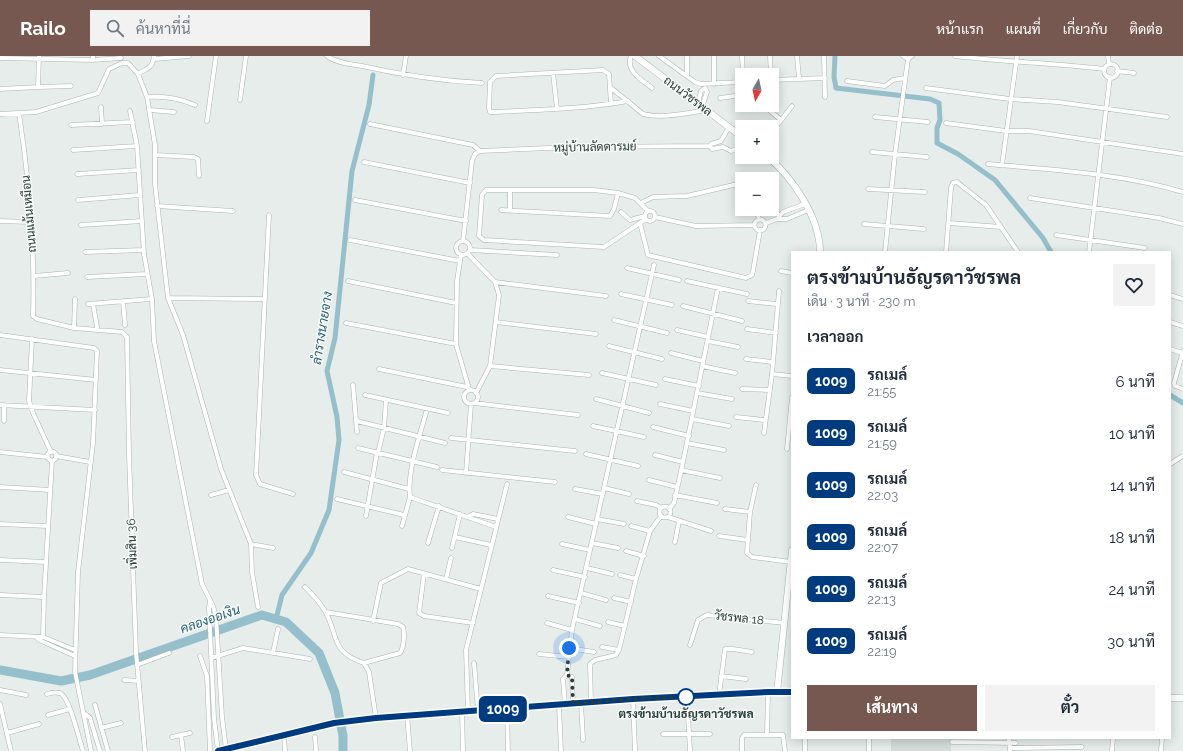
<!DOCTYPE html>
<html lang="th">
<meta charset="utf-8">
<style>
body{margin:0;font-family:Raleway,Sarabun,sans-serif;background:#f2f2f3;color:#1f2937;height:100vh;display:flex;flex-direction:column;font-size:15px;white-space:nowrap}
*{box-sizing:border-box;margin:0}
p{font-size:13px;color:#747a83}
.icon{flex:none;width:22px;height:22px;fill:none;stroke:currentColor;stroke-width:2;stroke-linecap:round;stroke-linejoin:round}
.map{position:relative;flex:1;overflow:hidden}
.drawer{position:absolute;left:791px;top:195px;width:380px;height:488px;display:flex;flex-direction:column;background:#fff;border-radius:0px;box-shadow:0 2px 10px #0003}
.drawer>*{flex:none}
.badge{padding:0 8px;border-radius:6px;font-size:14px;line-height:26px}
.needle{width:26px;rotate:189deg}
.tools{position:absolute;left:735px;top:12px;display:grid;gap:8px}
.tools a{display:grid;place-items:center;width:44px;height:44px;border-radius:0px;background:#fff;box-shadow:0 2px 10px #0003;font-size:20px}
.you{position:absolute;width:20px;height:20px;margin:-10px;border:3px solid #fff;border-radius:50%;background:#1a73e8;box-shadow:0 0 0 6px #1a73e833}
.map>.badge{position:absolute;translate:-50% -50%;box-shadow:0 0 0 2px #fff}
h2{padding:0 16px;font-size:15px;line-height:36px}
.round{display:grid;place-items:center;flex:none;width:42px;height:42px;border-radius:0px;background:#f2f2f3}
.summary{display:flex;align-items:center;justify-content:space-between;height:68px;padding:0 16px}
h1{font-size:19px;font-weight:700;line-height:30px}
.primary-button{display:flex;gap:8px;margin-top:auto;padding:8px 16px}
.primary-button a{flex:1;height:46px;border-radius:0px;background:#775850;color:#fff;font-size:16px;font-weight:700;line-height:46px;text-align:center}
.primary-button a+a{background:#f2f2f3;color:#1f2937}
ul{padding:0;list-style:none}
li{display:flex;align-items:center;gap:12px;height:52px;padding:0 16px}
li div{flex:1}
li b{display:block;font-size:15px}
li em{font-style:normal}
li .badge{min-width:44px;font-weight:700;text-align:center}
header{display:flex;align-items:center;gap:24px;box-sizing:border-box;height:56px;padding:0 20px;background:#775850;color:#fff}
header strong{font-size:19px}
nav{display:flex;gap:22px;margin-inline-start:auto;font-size:14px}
.search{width:280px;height:36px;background:#f2f2f3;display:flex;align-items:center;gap:10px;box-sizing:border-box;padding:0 14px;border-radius:0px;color:#747a83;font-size:15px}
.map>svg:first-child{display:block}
</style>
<header>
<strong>Railo</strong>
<div class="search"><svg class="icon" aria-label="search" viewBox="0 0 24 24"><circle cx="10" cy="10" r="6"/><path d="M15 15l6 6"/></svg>ค้นหาที่นี่</div>
<nav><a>หน้าแรก</a><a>แผนที่</a><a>เกี่ยวกับ</a><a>ติดต่อ</a></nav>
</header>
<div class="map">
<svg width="1183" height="695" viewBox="0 0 1183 695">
<rect width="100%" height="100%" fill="#e6edea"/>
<!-- built -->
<path fill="#d4ddd9" d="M891 682H951V695H891Z"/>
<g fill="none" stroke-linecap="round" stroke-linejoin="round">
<!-- canal -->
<path stroke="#94bfcb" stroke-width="5" d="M835 0 834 21 836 32 930 43 939 47 940 64 937 72V87L958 98 995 124 1043 182 1051 196
M1170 339 1183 347
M276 563 282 539 311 497 329 454 339 384 337 361 327 315 335 282 352 115 369 49 373 19"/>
<!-- river -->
<path stroke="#94bfcb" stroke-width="9" d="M0 614 61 625 90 619 262 559 286 566 319 597 335 637 343 680V695"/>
<!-- street casing -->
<g stroke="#a9b5b1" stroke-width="5">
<path id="street" d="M327 0C336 7 351 8 362 10 402 19 441 25 482 27
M631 0C625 15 642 24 652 32
M659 0 695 26 701 28 742 26
M742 0 743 19
M770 0 771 19
M797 0 799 22
M824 0 825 41
M903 0 908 3 912 0
M955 0C1005 6 1054 7 1104 13
M1108 0 1109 8
M0 2 93 4V0
M154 3 189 0
M93 4 121 2
M1104 15a7 7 0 1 1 14 0a7 7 0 1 1-14 0Z
M1117 15 1134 17
M553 17 557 53
M138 18C148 11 152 14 154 0
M403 19 406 0
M687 20V0
M772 24 825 22
M847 25 885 30 893 24 905 22
M714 28V0
M38 31 71 30
M610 31 643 58C662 63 687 57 707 54
M926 32 1010 43 1058 46 1167 61
M0 33 38 31 39 0
M147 41C164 40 179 42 195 49
M720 42 742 39
M240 44 246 0
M698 47 701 35 705 32 707 36 702 51
M611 48 609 18 603 14 496 20 490 26 489 52 490 56H494C538 54 584 53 628 45
M763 49 781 64
M101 51 102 68
M149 54 174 56
M130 55 137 90 144 198 152 243 154 285 202 528 213 550 216 561 222 661 226 693
M19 57C29 123 35 193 33 260L37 263 74 272 122 276 127 281 129 399 136 596 145 695
M0 58 36 56 98 37 109 13 122 7H128L138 18 147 41 155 89V128L168 242 183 279 221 413 251 488 252 516 258 551
M875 61 928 66
M207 65 216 0
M946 67 1006 75H1029L1183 98
M370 68 473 89 480 95
M71 69 133 66
M772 76 792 50
M710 90 711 88 721 85 729 71
M73 94 137 90
M872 96 927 101
M155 99 194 101 198 103 199 120
M364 106 470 127
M988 108C1053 114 1120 117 1183 136
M1002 109 1017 0
M77 118 139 114
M868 133 925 136
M1030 142 1159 162 1183 168
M78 144 140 139
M355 144 466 165
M641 147 653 141 687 140 742 127
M157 150 233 155
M756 153 759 163
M501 154 610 160 614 153 618 137
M645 160a5 5 0 1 1 10 0a5 5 0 1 1-10 0Z
M510 155V134
M621 156 630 164 645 160
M269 159 256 419 260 428 293 438
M655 161 696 170 754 169
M646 163 604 191 484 184 479 180 482 139 486 134H594L618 137 635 142 648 155
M777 163 783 156 805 148
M754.5 169a5.5 5.5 0 1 1 11 0a5.5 5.5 0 1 1-11 0Z
M0 165 30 166
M640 167 648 199 746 222 752 219 753 215 760 174
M766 167 777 163H787L808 154
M949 167 1001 171
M864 168 924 173
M81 169 142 165
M1056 179 1145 192
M350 184 460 205
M456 192a7 7 0 1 1 14 0a7 7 0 1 1-14 0Z
M463 185 472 105 475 98 480 95 572 91 710 90 712 93 723 91 731 95 742 91
M470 194 557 199
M85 196 144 194
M885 196 895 98 908 3
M946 196 951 132 953 127 957 126 986 149 1018 196
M1089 196 1110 21
M468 198 495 226 499 239 490 310 476 337
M461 199 457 225 456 288 469 333
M627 212 679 224
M781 215 792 217
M34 220 68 217
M87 221 147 218
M348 225 456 247
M687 225 747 238
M495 226 606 240
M621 238 672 249
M1170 239 1183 243
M168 242 264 243
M123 245 125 269
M748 245 777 248
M88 248 152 243
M93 248 97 271
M683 250 742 265
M614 264 667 277
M496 266 596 278
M1170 266 1183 270
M346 267 456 288
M74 272 75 243
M747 273 776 277
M677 274 708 281
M0 279 94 292 97 295 93 387 78 516 75 616 91 695
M32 283 29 345 33 357 51 396
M708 285 738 291
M609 290 662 303
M1170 293 1182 297
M1183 295 1174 327 1175 330 1183 333
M671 297 703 305
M746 303 772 306
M490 310 589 319
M702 310 735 317
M379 313 467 331
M0 314 96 324
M602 317 656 329
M772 318 792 320
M665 323 699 330
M353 329 357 376
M742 333 770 334
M464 341a7 7 0 1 1 14 0a7 7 0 1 1-14 0Z
M697 337 732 343
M365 339 448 357
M596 343 649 357
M474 347 578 359
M660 348 693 355
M0 349 95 354
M4 349V365
M427 353C420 380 407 413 410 441L496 471
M736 361 765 364
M692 363 729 370
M357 365 445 387
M593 370 644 381
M653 371 689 380
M764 377 772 318 779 235
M451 382 575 395
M687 387 724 394
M358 392 437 411
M787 393 792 341
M47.5 400a4.5 4.5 0 1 1 9 0a4.5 4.5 0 1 1-9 0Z
M0 396 47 401
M378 397 384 372 386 344
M586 398 638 410
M655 399 683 406
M56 400 90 406
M1170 408 1183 400
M442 414 555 426
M681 414 720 422
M344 416 409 433
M466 417 471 348
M649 424 677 431
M756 429 750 456 747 497 752 501 791 506
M0 431 50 434
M604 432 629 438
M575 433 603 438
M211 439 229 434
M675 439 717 447
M337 443 404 459
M637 445 656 449 661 452
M659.5 456a5.5 5.5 0 1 1 11 0a5.5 5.5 0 1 1-11 0Z
M669 453 674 447 683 406 718 232
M725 453 750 456
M366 460 377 396
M469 460 473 458 498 463
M568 461 596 468
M668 461 711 475
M597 463 624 468
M0 468 48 470
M402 470 410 441
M631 470 650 475
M719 480 748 484
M455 481 491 489
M675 486 679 465
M428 487 439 450
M592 487 618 492
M251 488 273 492
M562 488 590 494
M452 492 460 458
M626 495 644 500
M0 504 46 506
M587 512 612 518
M553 514 585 521
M424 518 419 557 424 560 473 567
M620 519 636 523
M446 523 451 502
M305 531C313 539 320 546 325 555 339 580 330 596 364 607L369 616 376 662
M581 537 606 544
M0 539 44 541
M548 540 579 547
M614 542 631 546
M210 545 209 551 214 662 218 695
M326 556 398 568 403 571C405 578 404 591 400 597L364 607
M575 563 600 570
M373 565 381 527 408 513 481 533
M608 566 625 570
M547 567 572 574
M0 579 43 581 75 594
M36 581 39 584 75 600
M43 581 44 541 52 405
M690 589 698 564 707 559 785 567
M602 591 619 594
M569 592 594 596
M273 597 278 573
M539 598 568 601
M200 600 207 620 210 695
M211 602 243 592 310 603
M474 607 478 655
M137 609 169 597
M567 619 572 621 573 648
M721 620 746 623
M124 624 139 625
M0 634 26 639
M47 638C50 637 56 636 60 637 70 641 79 684 83 695
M719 639 725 593H733L752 596
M687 641 690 695
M633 643 635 695
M591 646 590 608 595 604 616 599 619 594 636 523 650 475 661 460
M581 647 583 684
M0 648 11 695
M95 649 108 695
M559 649 561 695
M565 649 563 623 567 619 572 574 654 209
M507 653 508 695
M468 655 466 594 507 428
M462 656 463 694
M84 657 90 662 100 695
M48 659 70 653
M407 659 410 695
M101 672 121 667
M7 677 39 668
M663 678H710
M767 678 768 636
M181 679 183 695
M284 679 285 695
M172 681 190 677
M315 681 316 695
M1009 682 1010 695
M952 686 1016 687
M1010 692 1082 691
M742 695V682L744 679H783L785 695
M805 695V682
M869 695V682
M1112 695 1113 682
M1161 695 1162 682"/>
</g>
<!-- secondary casing -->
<g stroke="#a2b5af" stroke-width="7">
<path id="secondary" d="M635 0 742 81
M768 101C793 122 820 162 820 196
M777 636 792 494
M1170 642H1183
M217 695 333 667 376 662 633 643 768 636H792"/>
</g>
<!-- street -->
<use href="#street" stroke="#fff" stroke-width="4"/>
<!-- secondary -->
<use href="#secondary" stroke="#fff" stroke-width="6"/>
</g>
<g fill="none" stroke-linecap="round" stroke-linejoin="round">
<!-- line casing -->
<g stroke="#fff" stroke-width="9">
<path id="line" d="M218 695 334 667 376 662 633 643 768 636H792"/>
</g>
<!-- line -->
<use href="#line" stroke="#003b80" stroke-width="6"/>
<!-- walk -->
<path stroke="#273d39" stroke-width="4" stroke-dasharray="0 7.2" d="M569 592 567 619 572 621 573 648 633 643 686 641"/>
</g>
<!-- markers -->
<circle fill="#fff" stroke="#003b80" stroke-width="2" cx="686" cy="641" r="8"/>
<g text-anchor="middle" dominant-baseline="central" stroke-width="3" stroke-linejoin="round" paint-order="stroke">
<!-- street labels -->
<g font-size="12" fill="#273d39" stroke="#f6faf8">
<text transform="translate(688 40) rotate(37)">ถนนวัชรพล</text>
<text transform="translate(595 91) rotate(-1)">หมู่บ้านลัดดารมย์</text>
<text transform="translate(29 158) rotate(-95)">ถนนแม้นเหมือน</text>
<text transform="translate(132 488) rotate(-92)">เพิ่มสิน 36</text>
<text transform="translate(739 562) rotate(6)">วัชรพล 18</text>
</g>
<!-- stop labels -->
<g font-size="12" font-weight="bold" fill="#273d39" stroke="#f6faf8">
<text x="686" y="658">ตรงข้ามบ้านธัญรดาวัชรพล</text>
</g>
<!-- water labels -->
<g font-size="13" font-style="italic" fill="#276273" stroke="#f6faf8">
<text transform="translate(322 272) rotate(-81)">ลำรางนายจาง</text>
<text transform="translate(210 563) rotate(-19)">คลองออเงิน</text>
</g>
</g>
</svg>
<div class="tools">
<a><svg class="needle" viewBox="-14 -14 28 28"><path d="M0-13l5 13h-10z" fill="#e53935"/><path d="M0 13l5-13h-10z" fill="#747a83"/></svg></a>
<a>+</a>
<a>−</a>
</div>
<div class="you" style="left:569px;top:592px"></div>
<b class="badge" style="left:503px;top:653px;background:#003b80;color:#fff">1009</b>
<section class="drawer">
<div class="summary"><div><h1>ตรงข้ามบ้านธัญรดาวัชรพล</h1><p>เดิน · 3 นาที · 230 m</p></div><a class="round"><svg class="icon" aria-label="heart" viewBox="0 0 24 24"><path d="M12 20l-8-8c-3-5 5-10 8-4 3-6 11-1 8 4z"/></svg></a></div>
<h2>เวลาออก</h2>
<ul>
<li><span class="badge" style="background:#003b80;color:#fff">1009</span><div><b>รถเมล์</b><p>21:55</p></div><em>6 นาที</em></li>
<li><span class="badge" style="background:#003b80;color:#fff">1009</span><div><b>รถเมล์</b><p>21:59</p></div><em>10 นาที</em></li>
<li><span class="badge" style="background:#003b80;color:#fff">1009</span><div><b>รถเมล์</b><p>22:03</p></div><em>14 นาที</em></li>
<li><span class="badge" style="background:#003b80;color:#fff">1009</span><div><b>รถเมล์</b><p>22:07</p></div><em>18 นาที</em></li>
<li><span class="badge" style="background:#003b80;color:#fff">1009</span><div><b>รถเมล์</b><p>22:13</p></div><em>24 นาที</em></li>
<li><span class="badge" style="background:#003b80;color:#fff">1009</span><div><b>รถเมล์</b><p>22:19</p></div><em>30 นาที</em></li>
</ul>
<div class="primary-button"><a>เส้นทาง</a><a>ตั๋ว</a></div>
</section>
</div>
